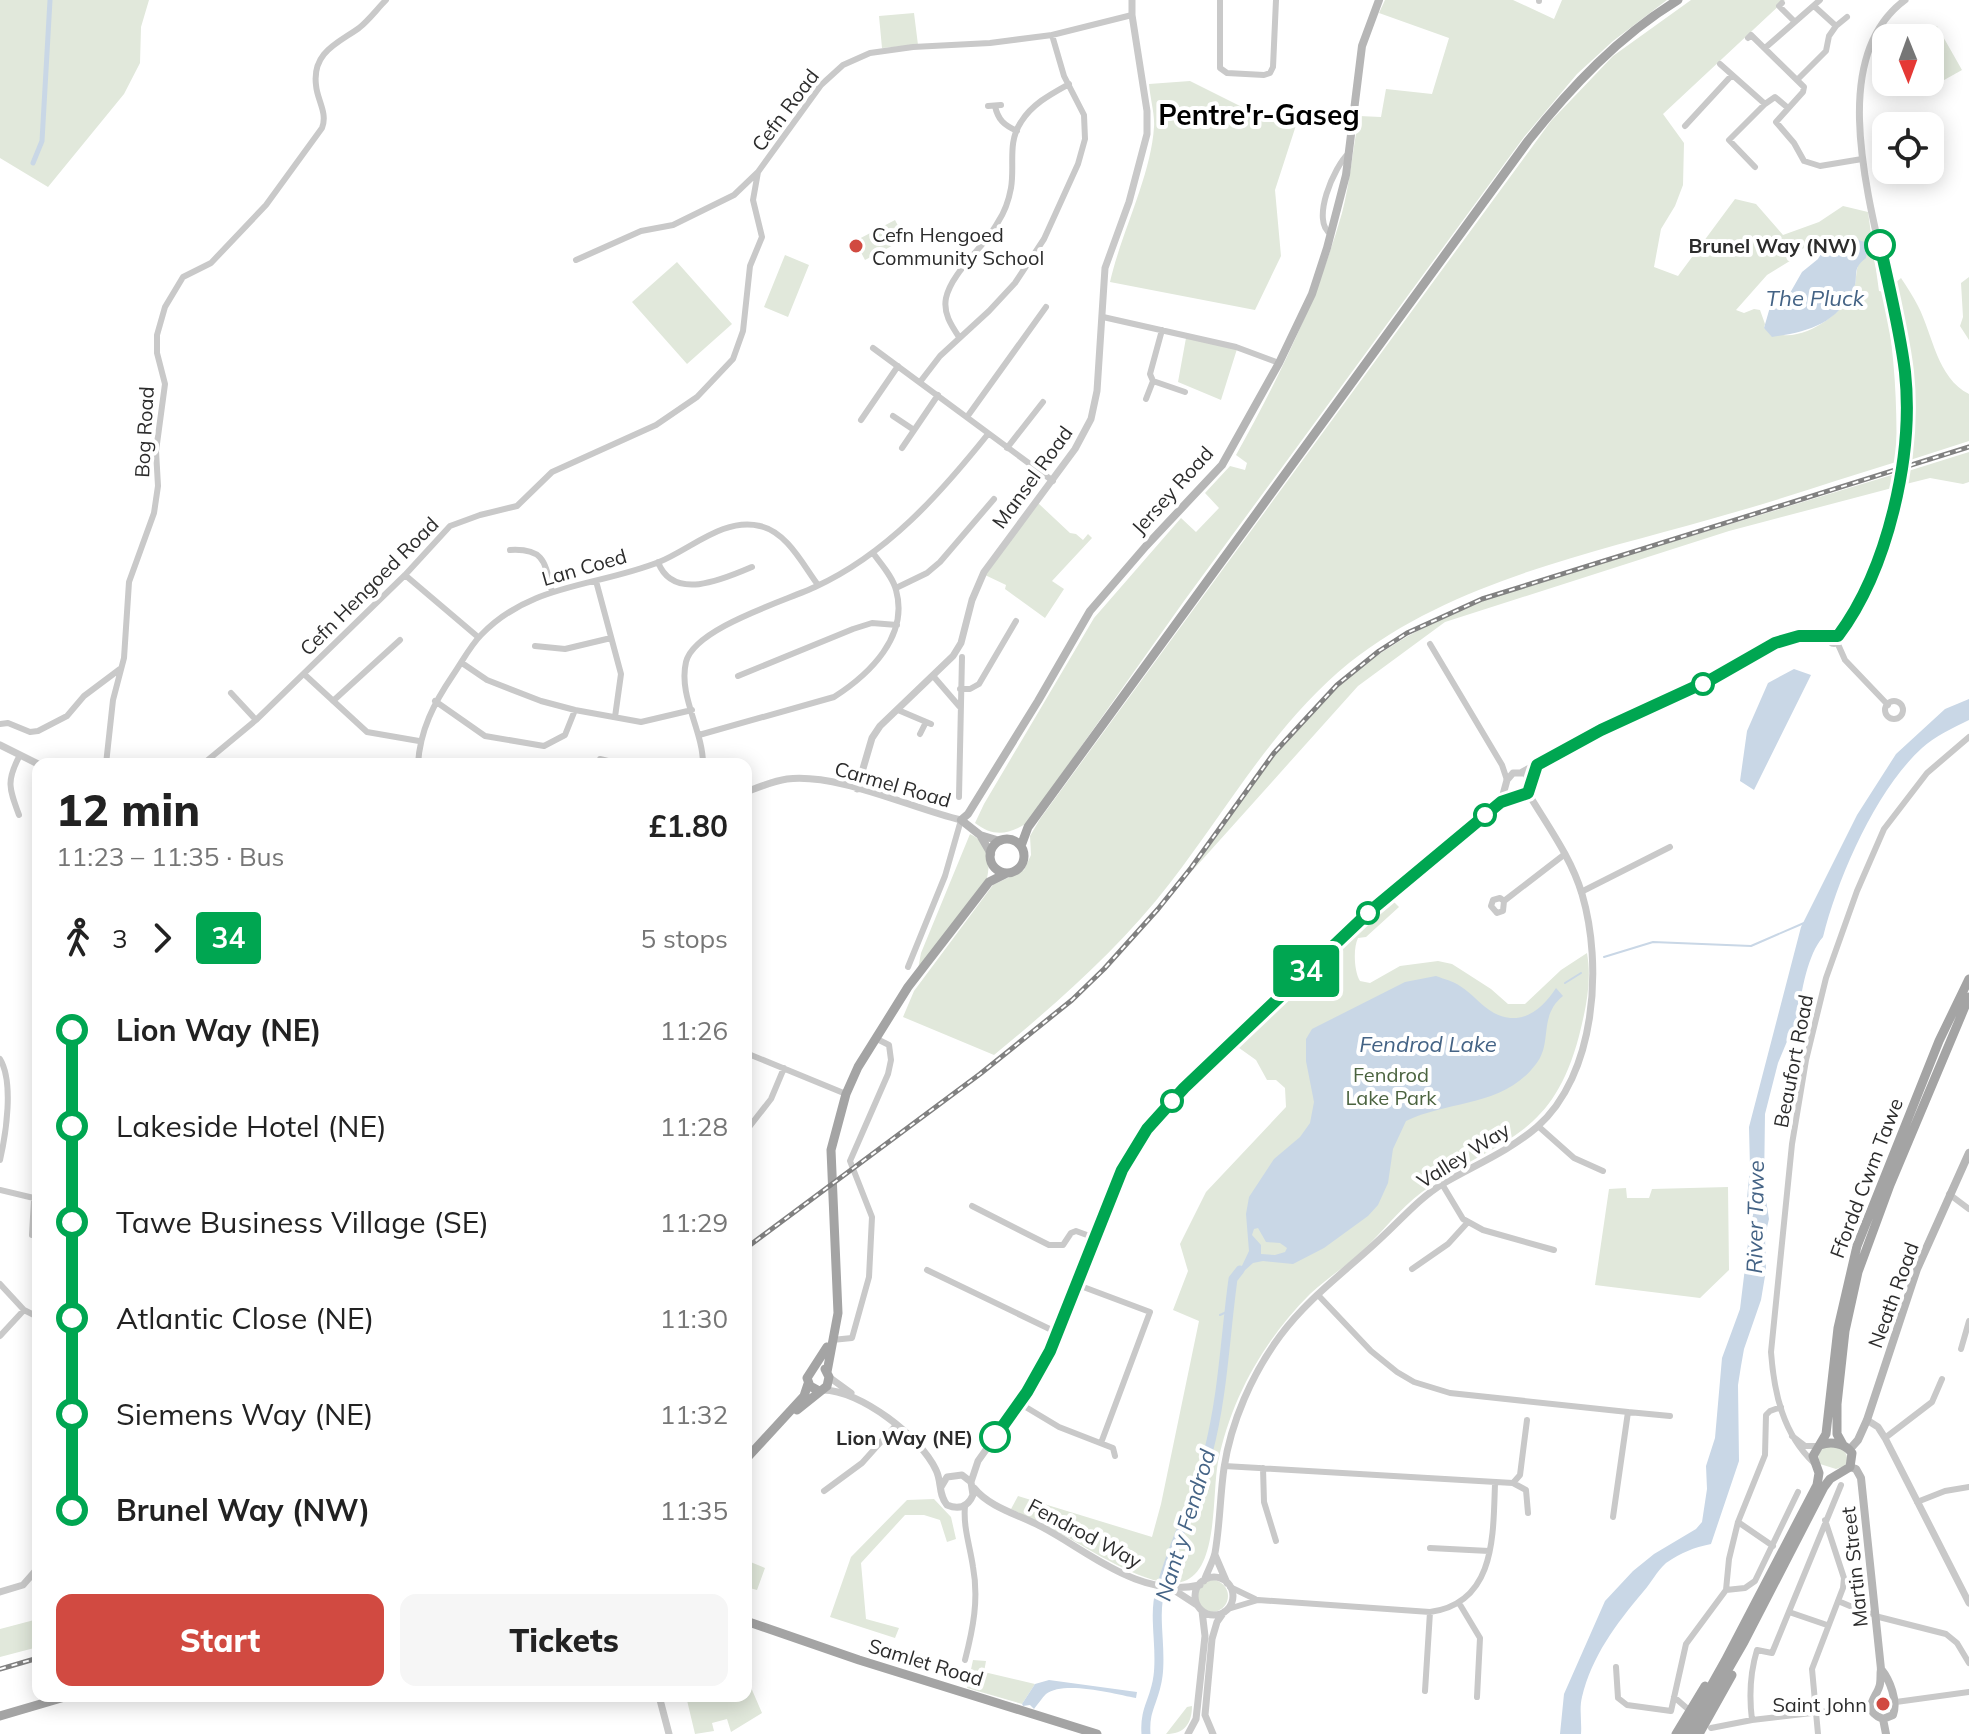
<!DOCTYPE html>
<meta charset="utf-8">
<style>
body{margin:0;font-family:Mulish,sans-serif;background:#f6f6f6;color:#222;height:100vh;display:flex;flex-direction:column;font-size:30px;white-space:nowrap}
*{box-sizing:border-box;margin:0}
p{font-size:26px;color:#767676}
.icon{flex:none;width:44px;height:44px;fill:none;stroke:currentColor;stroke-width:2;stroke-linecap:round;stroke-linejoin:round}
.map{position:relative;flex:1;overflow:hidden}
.sheet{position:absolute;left:32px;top:758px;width:720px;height:944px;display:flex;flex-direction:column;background:#fff;border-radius:16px;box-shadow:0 4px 20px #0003}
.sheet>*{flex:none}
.badge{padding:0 16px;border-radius:6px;font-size:28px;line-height:52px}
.needle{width:52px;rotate:179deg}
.buttons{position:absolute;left:1872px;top:24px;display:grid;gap:16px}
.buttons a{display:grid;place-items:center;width:72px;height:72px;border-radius:16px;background:#fff;box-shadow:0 4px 20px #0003;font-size:40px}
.map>.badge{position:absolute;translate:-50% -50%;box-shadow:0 0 0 4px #fff}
.legs{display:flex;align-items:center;gap:12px;height:88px;padding:0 24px;font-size:26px}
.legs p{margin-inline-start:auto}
.headline{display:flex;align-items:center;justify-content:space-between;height:136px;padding:0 24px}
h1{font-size:44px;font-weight:800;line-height:60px}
.cta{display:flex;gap:16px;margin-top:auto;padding:16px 24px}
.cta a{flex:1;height:92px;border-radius:16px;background:#d14a41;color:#fff;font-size:32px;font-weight:800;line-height:92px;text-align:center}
.cta a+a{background:#f6f6f6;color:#222}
ul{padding:0 24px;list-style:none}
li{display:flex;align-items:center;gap:28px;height:96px;font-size:30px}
li i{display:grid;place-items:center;width:12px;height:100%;margin:0 10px;background:currentColor}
li i::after{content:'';width:20px;height:20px;margin:-10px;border:6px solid;border-radius:50%;background:#fff}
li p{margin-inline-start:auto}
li:first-child i{background:linear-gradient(#0000 50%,currentColor 0)}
li:last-child i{background:linear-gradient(currentColor 50%,#0000 0)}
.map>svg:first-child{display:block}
</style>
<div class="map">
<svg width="1969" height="1734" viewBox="0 0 1969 1734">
<rect width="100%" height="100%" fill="#fff"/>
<!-- green -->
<path fill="#e1e8db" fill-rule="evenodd" d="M0 0H149L141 27 140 63 124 94 48 187 0 158Z
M1385 0H1513L1554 19 1562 0H1667L1613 41 1577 74 1524 137 1184 601 1027 823C1008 835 993 837 975 823L984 804 1094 618 1181 518 1196 532 1219 508 1205 493 1230 466 1245 470 1247 463 1236 455C1279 378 1318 298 1342 213 1350 182 1353 148 1359 116L1381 117 1386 89 1432 94 1449 38 1379 13Z
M1691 0H1785L1663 114 1684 143 1683 185 1675 206 1661 229 1654 267 1678 276 1735 199 1756 204 1783 235 1819 222 1843 206 1868 212 1879 291 1884 292C1894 350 1898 403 1896 462 1834 481 1773 502 1711 519 1588 554 1451 582 1349 663 1275 723 1228 808 1170 883 1120 948 1057 1003 994 1055L903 1017 914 991 993 885 1024 870 1031 855 1030 836 1040 819 1551 121 1613 56ZM1849 237 1859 263C1855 272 1857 280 1854 288 1846 311 1809 338 1783 335 1777 335 1770 330 1764 328L1765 324 1760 310 1754 309 1744 313 1736 310 1767 275 1793 259 1800 249C1808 248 1812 244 1820 242 1830 239 1839 240 1849 237Z
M914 13 918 45 882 48 879 16Z
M1937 26 1962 70 1937 84 1930 70V38H1915Z
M1190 81 1252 112 1299 116 1275 190 1281 256 1255 310 1110 282C1121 233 1151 176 1154 127 1155 114 1150 98 1149 84Z
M895 220 905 239 865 260 855 241Z
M785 255 809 265 788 317 764 307Z
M677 262 732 324 687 364 632 302Z
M1969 277V340L1960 326 1963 317 1961 283Z
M1901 278C1907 287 1913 296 1918 306 1933 335 1937 378 1969 394V441L1907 461 1914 402 1912 377 1893 285Z
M1186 338 1237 349 1221 400 1178 382Z
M1969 452V482L1963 484 1930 478 1902 485 1905 472Z
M1895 474 1892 488 1729 531 1445 622 1358 686 1193 870C1239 805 1284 731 1345 680 1390 642 1440 617 1494 596Z
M1038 503 1070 533 1076 534 1083 540 1088 534 1092 538 1052 581 1064 589 1045 618 1005 589 1006 585 985 575Z
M970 834C988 842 991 860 987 878L918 969 921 953Z
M1391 899 1399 907 1366 937 1358 938C1353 948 1354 971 1360 981L1370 983 1400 966 1438 961 1452 964 1463 971 1491 989 1508 1004H1525L1561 970 1587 953C1592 981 1586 1008 1579 1036 1551 1142 1497 1137 1422 1192 1399 1209 1382 1233 1361 1252 1345 1267 1326 1279 1310 1294 1264 1340 1231 1398 1218 1462 1212 1494 1218 1565 1187 1580 1158 1595 1091 1550 1065 1536 1047 1527 1029 1518 1011 1509L1018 1496 1152 1537 1161 1504 1199 1321 1173 1310 1188 1271 1180 1244 1206 1192 1286 1107 1285 1088 1276 1080H1267L1256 1060 1235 1045 1331 951Z
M1728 1187 1729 1270 1700 1298 1595 1285 1609 1189 1626 1188 1627 1198H1649L1652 1189Z
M1824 1447C1837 1446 1853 1450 1845 1466L1836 1469 1820 1464 1818 1455Z
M934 1499 951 1517 956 1539 947 1542 940 1520 924 1515H905L861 1563 866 1619 899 1628 895 1638 830 1617 851 1557 907 1500Z
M748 1561 765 1568 757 1590 746 1587Z
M1196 1596a16 16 0 1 1 32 0a16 16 0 1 1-32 0Z
M38 1619V1647L0 1657V1629Z
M973 1660 986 1661 984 1672 1035 1684 1022 1704 967 1688Z
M746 1676 762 1713 731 1732 727 1719 712 1723 714 1731 695 1734 686 1696H746Z
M1192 1706C1192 1724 1184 1734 1166 1734L1187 1707Z"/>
<!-- water -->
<path fill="#c9d7e6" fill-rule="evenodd" d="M1849 237 1868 243 1866 258C1850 270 1860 277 1853 290 1836 324 1808 332 1772 337L1764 328 1770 307 1790 293 1802 272 1818 259 1826 244Z
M1794 669 1811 675 1754 790 1740 781 1747 731 1768 683Z
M1969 699V720C1953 728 1935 736 1922 748 1876 790 1838 877 1823 937 1805 957 1799 1006 1796 1033L1788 1039 1778 1063 1765 1114 1764 1187 1769 1219 1765 1236 1766 1270 1761 1300 1744 1349 1741 1366 1738 1385 1739 1461 1711 1544C1693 1548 1682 1552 1666 1563 1656 1572 1652 1582 1643 1592 1616 1624 1592 1656 1582 1697 1579 1709 1582 1722 1581 1734H1560L1564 1694 1605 1601 1633 1571 1654 1554 1696 1529 1702 1522 1707 1489 1706 1466 1715 1438 1722 1358 1740 1309 1752 1210 1747 1198 1750 1168 1749 1127 1801 927 1857 815 1896 754 1945 709Z
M1436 976C1444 979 1453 981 1460 986 1472 993 1481 1006 1494 1013 1521 1027 1542 1010 1556 988L1563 996C1538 1016 1553 1043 1536 1064 1504 1107 1449 1100 1406 1121L1393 1149 1388 1183 1378 1205 1368 1216 1324 1248 1293 1264 1263 1261 1253 1263 1243 1272 1240 1270 1249 1251 1246 1214 1249 1197 1274 1159 1300 1137 1310 1123 1314 1102 1306 1061V1039L1312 1029 1405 982ZM1258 1228 1266 1242 1280 1243 1287 1248 1285 1252 1275 1255 1261 1254V1245L1252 1235 1254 1229Z
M1049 1680 1137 1692 1136 1698C1115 1694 1064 1680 1046 1694 1042 1698 1038 1704 1034 1709L1030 1705 1023 1706 1022 1704 1035 1684Z"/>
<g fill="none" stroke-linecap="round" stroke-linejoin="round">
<!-- stream -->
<path stroke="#c9d7e6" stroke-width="2" d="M1604 957 1653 942 1751 946 1804 923
M1565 983 1581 973
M1220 1315 1229 1311"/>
<!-- canal -->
<path stroke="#c9d7e6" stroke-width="5" d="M33 163 42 141 50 0"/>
<!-- river -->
<path stroke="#c9d7e6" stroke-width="9" d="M1146 1734C1144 1708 1155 1701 1158 1676 1162 1648 1153 1619 1160 1591 1172 1544 1196 1500 1208 1453 1223 1396 1225 1337 1233 1279L1240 1270"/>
<!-- minor -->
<path stroke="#c9c9c9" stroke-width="6" d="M1220 0V68L1227 73 1264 75 1270 73 1273 67 1276 0
M1539 1V0
M1782 3 1779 6 1794 21
M1814 6 1836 26 1847 17
M1748 38 1751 35 1804 87 1803 92 1776 122 1794 143 1804 161 1820 166 1862 159
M1765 48 1820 0
M1720 64 1765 104 1775 97 1788 108
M1797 80 1826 51 1829 36 1836 26
M988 106 1001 105
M995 106C998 120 1004 125 1017 131
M1685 126 1732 75
M1755 167 1729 140 1765 104
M1331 234C1310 222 1334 166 1349 153
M576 260 641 231 673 225 734 195 758 172 821 85 843 65 870 53 913 47 990 43 1052 35 1132 15
M1103 317 1236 347 1279 363
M1162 330 1150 374 1153 381 1185 392
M959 337C951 325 943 313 946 298 952 271 985 247 998 222 1004 213 1009 199 1011 188 1015 165 1007 143 1021 122 1032 104 1051 94 1069 84
M873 348 1053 481
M920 382 940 356 989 311 1015 283 1044 239 1078 164 1085 139 1084 115 1064 76 1052 35
M1146 399 1153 381
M893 416 914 430
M967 417 1046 307
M861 420 898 366
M902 448 938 395
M1007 448 1043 402
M510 550C545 548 545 563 552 592
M658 562C673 602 724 579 752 567
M405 575 478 637
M596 581 621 674 615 717
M896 588 927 573 940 562 994 499
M1837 642 1845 660 1888 705
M1430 644 1502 765 1507 780
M535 646 565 649 611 638
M462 663 487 680 541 701 575 710 641 722 692 710
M304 674 367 732 419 741
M738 676 853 629 872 623 897 625
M934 677 959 706
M960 689H970L979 684 1016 621
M231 693 256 720
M333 701 400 640
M435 701 485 736 544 746 565 735 575 710
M1885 710a9 9 0 1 1 18 0a9 9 0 1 1-18 0Z
M898 710 931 724
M0 724 8 723 30 732 38 731 67 716 84 696 120 669
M920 734 926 722
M699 735 834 697C870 674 909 636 896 590 893 577 881 564 873 553
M600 759 620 764
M106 764 113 700 124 658 129 582 154 513 158 486 156 451 165 384 157 353V335L165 307 183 277 211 263 266 205 322 128C328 113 317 100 316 85 312 52 338 43 359 28 369 20 377 9 386 0
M203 764 256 720 405 575 450 526 480 515 517 506 552 472 656 425 697 397 733 359 743 331 750 266 762 237 753 200 758 172
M418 764C420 730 434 703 453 675 462 662 470 646 481 635 531 583 596 587 659 562 691 549 724 517 760 526 787 532 803 565 818 585
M703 764C703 730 678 696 686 662 694 628 785 601 815 587 887 554 940 494 988 434
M959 797 962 657
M19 815C9 788 6 781 20 755
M1581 892 1670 847
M1504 901 1500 898 1493 900 1491 906 1497 913 1503 911 1504 901 1565 854
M908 967 945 876 961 820
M746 1053 846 1094
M0 1059C14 1082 6 1134 0 1160
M1538 1126 1574 1158 1603 1171
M746 1131 771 1099 784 1068
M1442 1184 1463 1219 1483 1230 1554 1250
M0 1190 38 1199
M1949 1194 1969 1209
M972 1206 1049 1245H1063L1071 1233 1076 1231 1095 1238
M32 1235 34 1199
M1412 1269 1448 1244 1468 1222
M927 1270 1058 1333
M0 1284 24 1310 38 1317
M1078 1285 1150 1312 1101 1443
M1318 1295 1371 1351 1397 1372 1414 1382 1450 1393 1628 1412 1613 1517
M0 1336 24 1310
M832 1340 852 1338 869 1277 872 1217 850 1161 888 1074 891 1060 889 1045 875 1038
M1961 1349 1969 1321
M1019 1403 1059 1427 1113 1448 1115 1456
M1628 1412 1670 1416
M1792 1436 1805 1446H1818
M1885 1438 1932 1402 1942 1379
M1814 1463C1783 1434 1774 1393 1771 1352L1792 1144 1806 1060 1826 978 1857 891 1884 829 1927 773 1969 737
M1224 1466 1513 1483 1526 1490 1528 1513
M1263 1468 1264 1502 1276 1541
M1513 1483 1520 1475 1527 1420
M824 1491 862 1463 896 1425
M1917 1502 1945 1491 1969 1487
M965 1506C963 1527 970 1546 973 1567 979 1599 973 1629 965 1660
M1738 1522 1773 1546
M1430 1548 1489 1551
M1230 1587 1255 1599
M1726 1590 1745 1588 1755 1581 1798 1492
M1838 1601 1869 1614 1875 1613
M1459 1603 1480 1638 1477 1697
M1228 1609 1258 1600 1430 1612C1496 1603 1493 1535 1495 1484
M1789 1612 1827 1625
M1875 1616 1946 1634 1957 1643 1969 1663
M1616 1667 1618 1698 1627 1705 1671 1711 1686 1644 1726 1590 1729 1559 1738 1522 1765 1455 1766 1415 1770 1411 1781 1407
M1425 1691 1430 1612
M1674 1697 1689 1710
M1896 1702 1969 1692
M1752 1720C1749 1696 1750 1673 1757 1650L1772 1653 1841 1485
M1711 1728 1752 1720 1871 1706
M1818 1734 1812 1669 1843 1588 1844 1578 1825 1520"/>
<!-- tertiary -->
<path stroke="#c9c9c9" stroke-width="7" d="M1829.5 639a4.5 4.5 0 1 1 9 0a4.5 4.5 0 1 1-9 0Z
M1838 636C1888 569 1912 459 1905 376 1898 275 1806 73 1905 0
M0 745 38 764
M1522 772 1601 730 1712 679 1775 643 1799 636 1830 637
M857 789 872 738 880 726 953 656 961 643 972 600 984 572 1075 449 1091 419 1097 391 1105 268 1129 202 1147 134V111L1132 15V0
M746 792C759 787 773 781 787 779 839 773 910 808 961 820
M1501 802 1507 780 1513 773H1525L1531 782
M829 1377 851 1393
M823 1390C860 1390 921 1437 936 1470 942 1482 938 1494 947 1505 959 1510 968 1507 973 1495L971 1482 962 1475 947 1477 941 1487
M1867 1420 1878 1427 1885 1438 1969 1603
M971 1482 978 1461 1027 1392 1050 1351 1122 1170 1147 1129 1184 1088 1348 931 1501 802 1528 793
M974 1488C990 1508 1020 1515 1042 1527 1091 1553 1141 1599 1200 1585
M1215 1555 1227 1583
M1195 1596a19 19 0 1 1 38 0a19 19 0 1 1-38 0Z
M1204 1581C1207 1572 1213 1562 1215 1553 1220 1525 1220 1496 1224 1468 1231 1422 1252 1374 1280 1336 1308 1298 1346 1271 1380 1239 1401 1220 1419 1198 1444 1183 1475 1165 1509 1151 1537 1127 1596 1075 1603 965 1582 894 1571 857 1547 825 1528 793
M1174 1590 1197 1605
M0 1592 23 1585 38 1568
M659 1696 669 1734
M1188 1734 1196 1719 1197 1710 1205 1636 1202 1611
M1213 1734 1205 1715 1212 1639 1217 1622 1224 1612"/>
<!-- secondary -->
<path stroke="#b6b6b6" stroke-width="8" d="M980 835 991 854
M1000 841 980 835 961 820 968 814 1038 701 1090 611 1146 546 1222 465 1279 363 1312 294 1327 248 1346 175 1362 46 1379 0
M1850 1449 1858 1440 1867 1420 1917 1269 1969 1153
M1850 1467 1856 1469 1861 1478 1881 1669C1880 1674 1881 1679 1880 1684 1878 1697 1859 1709 1883 1719
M1881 1669C1890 1680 1898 1701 1893 1715L1883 1719
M1883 1719 1886 1734"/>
<!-- primary -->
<path stroke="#a4a4a4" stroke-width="9" d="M990 856a17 17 0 1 1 34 0a17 17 0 1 1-34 0Z
M1021 846 1028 827 1528 141C1571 87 1619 36 1678 0
M827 1372 838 1313 831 1150 846 1094 858 1067 908 987 989 882 1007 873
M819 1391 810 1386 807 1378 827 1347
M797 1410 827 1386 829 1377 825 1369
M1843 1445 1837 1434V1404L1845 1331 1858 1272 1890 1185 1969 997
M746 1459 804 1396 808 1384
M746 1621 859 1660 1097 1734
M0 1716 68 1696
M1676 1734 1705 1686
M1684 1734 1725 1661 1817 1485 1819 1473 1813 1456 1826 1434 1838 1328 1857 1246 1939 1041 1969 979
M1691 1734 1744 1642 1824 1487 1830 1479 1850 1467 1852 1453C1845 1443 1831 1441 1820 1445
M1699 1734 1732 1675"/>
<!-- rail casing -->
<g stroke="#818181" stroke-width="5">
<path id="rail" d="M746 1248 980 1074 1072 1000 1104 969 1158 909 1191 868 1274 753 1337 685 1379 651 1407 633 1482 599 1969 447
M0 1669 38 1658"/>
</g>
<!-- rail -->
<use href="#rail" stroke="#fff" stroke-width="2" stroke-dasharray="6" stroke-linecap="butt"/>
</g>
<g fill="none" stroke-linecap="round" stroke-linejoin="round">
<!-- line-1 casing -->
<g stroke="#fff" stroke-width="18">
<path id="line-1" d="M995 1437 1027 1392 1050 1351 1122 1170 1147 1129 1184 1088 1369 912 1501 802 1528 793 1537 765 1601 730 1712 679 1775 643 1799 636H1838C1888 569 1914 455 1905 372 1900 330 1889 287 1880 245"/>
</g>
<!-- line-1 -->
<use href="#line-1" stroke="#00a651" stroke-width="12"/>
</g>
<!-- markers -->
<g fill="#fff" stroke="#00a651" stroke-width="4">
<circle cx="1880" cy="245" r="14"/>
<circle cx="1703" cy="684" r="10"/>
<circle cx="1485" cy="815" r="10"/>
<circle cx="1368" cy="913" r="10"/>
<circle cx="1172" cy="1101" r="10"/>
<circle cx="995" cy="1437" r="14"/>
</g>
<g fill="#d14a41" stroke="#fff" stroke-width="3">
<circle cx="856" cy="246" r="8"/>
<circle cx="1883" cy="1704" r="8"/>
</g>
<g text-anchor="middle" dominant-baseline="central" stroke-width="8" stroke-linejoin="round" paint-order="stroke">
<!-- street labels -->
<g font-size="20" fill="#2c2c2c" stroke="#fff">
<text transform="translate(785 110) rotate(-53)">Cefn Road</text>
<text transform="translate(144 432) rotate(-87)">Bog Road</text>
<text transform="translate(1032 477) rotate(-54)">Mansel Road</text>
<text transform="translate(1172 490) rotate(-48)">Jersey Road</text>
<text transform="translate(584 567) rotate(-16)">Lan Coed</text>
<text transform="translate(369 586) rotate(-45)">Cefn Hengoed Road</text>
<text transform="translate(893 784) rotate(16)">Carmel Road</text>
<text transform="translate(1793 1061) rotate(-79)">Beaufort Road</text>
<text transform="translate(1463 1155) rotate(-32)">Valley Way</text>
<text transform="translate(1866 1178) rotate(-69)">Ffordd Cwm Tawe</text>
<text transform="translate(1893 1295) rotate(-70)">Neath Road</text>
<text transform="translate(1085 1533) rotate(28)">Fendrod Way</text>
<text transform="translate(1854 1567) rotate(-96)">Martin Street</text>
<text transform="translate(926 1662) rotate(17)">Samlet Road</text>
</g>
<!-- poi labels -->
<g font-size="20" fill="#2c2c2c" stroke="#fff" text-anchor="start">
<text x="872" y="234">Cefn Hengoed<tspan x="872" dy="23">Community School</tspan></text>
<text x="1867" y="1704" text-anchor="end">Saint John</text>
</g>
<!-- stop labels -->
<g font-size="20" font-weight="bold" fill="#2c2c2c" stroke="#fff" text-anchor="end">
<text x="1858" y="245">Brunel Way (NW)</text>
<text x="973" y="1437">Lion Way (NE)</text>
</g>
<!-- park labels -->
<g font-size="20" fill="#4b633f" stroke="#fff">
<text x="1391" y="1074">Fendrod<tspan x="1391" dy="23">Lake Park</tspan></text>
</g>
<!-- water labels -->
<g font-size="22" font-style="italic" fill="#446385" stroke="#fff">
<text x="1815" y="298">The Pluck</text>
<text x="1428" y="1044">Fendrod Lake</text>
<text transform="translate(1755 1217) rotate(-89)">River Tawe</text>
<text transform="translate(1185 1525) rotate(-73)">Nant y Fendrod</text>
</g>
<!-- district labels -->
<g font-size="28" font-weight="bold" fill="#000" stroke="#fff">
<text x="1259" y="114">Pentre'r-Gaseg</text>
</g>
</g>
</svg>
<div class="buttons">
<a><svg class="needle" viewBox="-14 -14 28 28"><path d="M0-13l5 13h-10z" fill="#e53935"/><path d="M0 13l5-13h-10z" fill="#767676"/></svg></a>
<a><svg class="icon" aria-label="locate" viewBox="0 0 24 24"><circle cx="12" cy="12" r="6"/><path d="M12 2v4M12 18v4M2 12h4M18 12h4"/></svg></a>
</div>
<b class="badge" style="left:1306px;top:971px;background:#00a651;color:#fff">34</b>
<section class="sheet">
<div class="headline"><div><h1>12 min</h1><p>11:23 – 11:35 · Bus</p></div><b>£1.80</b></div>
<div class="legs"><svg class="icon" aria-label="walk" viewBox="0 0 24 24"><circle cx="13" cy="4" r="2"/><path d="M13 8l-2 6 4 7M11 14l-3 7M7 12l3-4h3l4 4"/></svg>3<svg class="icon" aria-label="forward" viewBox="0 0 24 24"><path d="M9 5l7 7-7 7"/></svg><b class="badge" style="background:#00a651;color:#fff">34</b><p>5 stops</p></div>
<ul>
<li><i style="color:#00a651"></i><b>Lion Way (NE)</b><p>11:26</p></li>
<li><i style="color:#00a651"></i><span>Lakeside Hotel (NE)</span><p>11:28</p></li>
<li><i style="color:#00a651"></i><span>Tawe Business Village (SE)</span><p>11:29</p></li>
<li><i style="color:#00a651"></i><span>Atlantic Close (NE)</span><p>11:30</p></li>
<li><i style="color:#00a651"></i><span>Siemens Way (NE)</span><p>11:32</p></li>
<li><i style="color:#00a651"></i><b>Brunel Way (NW)</b><p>11:35</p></li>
</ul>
<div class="cta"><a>Start</a><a>Tickets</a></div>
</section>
</div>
